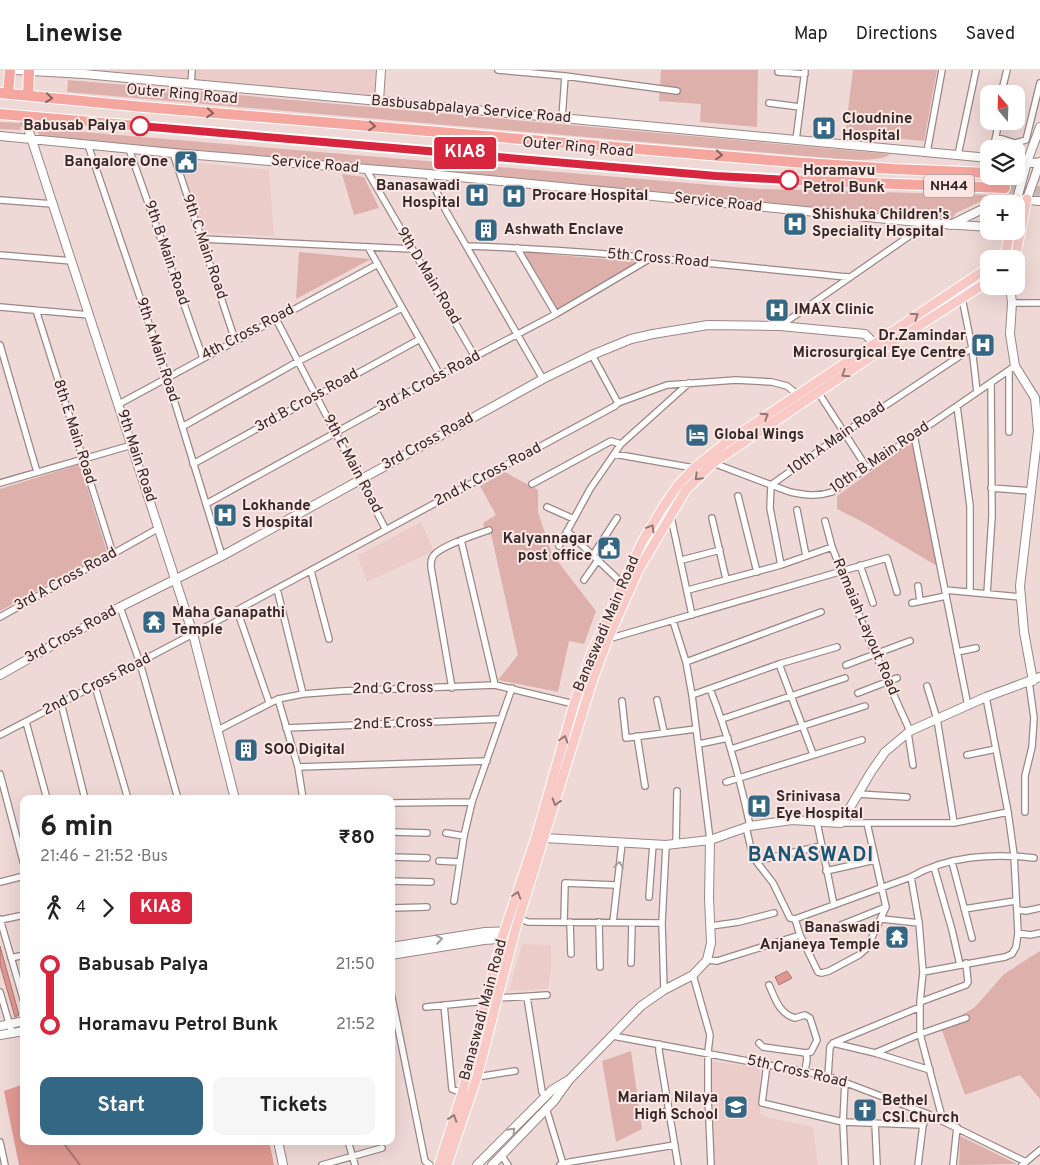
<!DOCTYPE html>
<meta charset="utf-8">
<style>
body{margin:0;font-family:Overpass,sans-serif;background:#f6f6f6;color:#222;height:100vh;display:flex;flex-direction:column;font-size:19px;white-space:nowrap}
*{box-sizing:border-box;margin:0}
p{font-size:16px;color:#767676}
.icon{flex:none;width:28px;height:28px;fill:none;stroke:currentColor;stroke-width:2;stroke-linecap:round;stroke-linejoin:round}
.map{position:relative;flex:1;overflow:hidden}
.side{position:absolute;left:20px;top:725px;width:375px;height:350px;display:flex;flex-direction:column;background:#fff;border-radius:10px;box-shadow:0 5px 20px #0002}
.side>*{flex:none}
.badge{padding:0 10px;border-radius:4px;font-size:18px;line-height:32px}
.needle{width:32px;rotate:341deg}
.fabs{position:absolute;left:980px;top:15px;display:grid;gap:10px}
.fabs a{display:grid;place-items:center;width:45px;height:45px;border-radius:10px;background:#fff;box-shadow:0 5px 20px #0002;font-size:25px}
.map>.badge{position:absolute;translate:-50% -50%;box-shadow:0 0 0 2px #fff}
.legs{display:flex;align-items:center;gap:8px;height:55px;padding:0 20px;font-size:16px}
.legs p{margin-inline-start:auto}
.head{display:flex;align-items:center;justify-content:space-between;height:85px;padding:0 20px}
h1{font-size:28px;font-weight:700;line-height:38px}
.cta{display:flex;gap:10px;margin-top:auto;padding:10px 20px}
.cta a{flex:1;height:58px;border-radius:10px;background:#346784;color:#fff;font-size:20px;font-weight:700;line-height:58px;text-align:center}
.cta a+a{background:#f6f6f6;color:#222}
ul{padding:0 20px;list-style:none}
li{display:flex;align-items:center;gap:18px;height:60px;font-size:19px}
li i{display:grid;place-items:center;width:8px;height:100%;margin:0 6px;background:currentColor}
li i::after{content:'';width:12px;height:12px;margin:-6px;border:4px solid;border-radius:50%;background:#fff}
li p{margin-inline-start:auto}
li:first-child i{background:linear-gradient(#0000 50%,currentColor 0)}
li:last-child i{background:linear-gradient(currentColor 50%,#0000 0)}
header{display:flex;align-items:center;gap:30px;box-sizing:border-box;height:70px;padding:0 25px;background:#fff;border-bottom:1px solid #e0e0e0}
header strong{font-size:24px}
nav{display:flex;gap:28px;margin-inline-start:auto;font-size:18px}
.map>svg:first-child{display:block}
</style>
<header>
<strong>Linewise</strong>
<nav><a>Map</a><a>Directions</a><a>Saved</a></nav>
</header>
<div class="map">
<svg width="1040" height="1095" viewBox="0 0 1040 1095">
<rect width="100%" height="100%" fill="#efd9d6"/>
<!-- built -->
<path fill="#ebccc9" d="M95 0H188L187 8Z
M195 0H377L375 26 195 10Z
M180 91 269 100 274 166 204 163Z
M421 452 434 481 367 512 357 486Z
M522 874 551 875V898L548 919 509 921Z
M711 991 760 998V1043L766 1047 813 1057 818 1095H714Z"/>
<!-- green -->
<path fill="#deb0ab" d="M661 0H758L757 57 700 52 701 34 659 31Z
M853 0H937L924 71 845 64Z
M68 10 161 18 890 84C879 95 822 87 804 86L67 22Z
M0 52 22 53 20 60 0 59Z
M35 58 759 119 994 125 956 143 952 149 849 142 41 68Z
M342 104 364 107 379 138 354 145Z
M299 182 371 189 296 229Z
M524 182 638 192 557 239Z
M912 372 937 496 863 452 837 439V426Z
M80 394 107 482 0 541V419Z
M505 402 538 420V442L552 484 596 541 584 574 569 571 558 622 498 610 518 585 491 464 487 465 483 453 496 445 480 416Z
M1040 881V1029L1020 1005 965 1025 941 958 975 937 1004 904Z
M631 981 642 1059 616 1072 602 991Z
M960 1066 1017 1094 959 1095Z"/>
<!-- forest -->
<path fill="#e09992" d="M24 1014V1071H269L274 1095H19L4 1021Z"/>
<!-- water -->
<path fill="#de9790" stroke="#aa7670" d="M0 876 19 945 15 947 0 895Z
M787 901 792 908 779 915 775 907Z"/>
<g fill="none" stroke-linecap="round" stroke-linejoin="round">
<!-- stream -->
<path stroke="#aa7670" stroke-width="2" d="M22 967 24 974
M62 1071 80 1095"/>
<!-- highway-tunnel -->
<path stroke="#c9b6b3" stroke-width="10" stroke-dasharray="10 5" stroke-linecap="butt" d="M1016 104 1040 107
M1005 118 1040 121"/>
<!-- street casing -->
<g stroke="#9b8785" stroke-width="8">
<path id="street" d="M498 0 565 6 677 21
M778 2 805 4
M191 14 192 0
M1001 24 1007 0
M769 33 800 37
M562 48 565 6
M996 67 1015 73 1026 70 1040 13
M796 70 805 0
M88 75 167 307 222 486
M129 79 203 288
M993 79 997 61 995 51
M927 82 942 0
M173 83 235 270
M958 85 976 0
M366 99 475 287
M428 104 446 141 543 309
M0 130 53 134
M202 169 412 179
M467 176C594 180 722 195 849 207
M368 177 440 305
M517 178 556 244
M0 185 72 191
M962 228 972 278 977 322
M1012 233H1040
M0 237 89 245
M36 240 113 484
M276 249 386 460
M780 256 928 153
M0 275 37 402
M592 285 618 333
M1009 301V362
M818 322 867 398
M119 334 378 194
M957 336 970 436V521
M182 357 297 292 402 238
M914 365 968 636
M614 384 694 398
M713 393 790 422C805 425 817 427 832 422L1015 296
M193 394 420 269
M0 413 132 375
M532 414 611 371 621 374
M991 418 1031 421
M738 426 757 502
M206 434 440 305 556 244 651 188
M547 437 574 449
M797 440 806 486
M671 447 692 545
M712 448 726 509
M825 451 832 477 869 570 910 661
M567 461 623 514
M461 470 495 615
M559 476 590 419 621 374 689 313
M593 485 617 448
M682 490 720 480
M781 495 770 438 771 415 844 363 972 278
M860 495 873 533
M311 501 329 569
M584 510 598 490
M918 516 920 531
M277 519 303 624
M688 520 781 495 832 477
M945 520 1020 527
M987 524 992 446 991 313
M912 533 946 526
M120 537 140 593 178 729
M237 540 269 632
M0 547 159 458
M673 551 686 592 692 625 710 770
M600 565 608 569 615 567 887 488 897 522
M957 582 976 578
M686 592 821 542
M779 594 813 684
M846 595 910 571
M95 616 128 729
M927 616 937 649 954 753
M452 618 431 497C431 492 431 488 434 485 443 475 475 465 489 460
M710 619C728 664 740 709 750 756
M858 623 897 608
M692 625 779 594 837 577
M278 629 298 697 303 729
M657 630 664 662
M622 631 626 668 696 659
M61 633 85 729
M722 649 845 608
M26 652 47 729
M286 658 501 649
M218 660 278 629 303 624 342 621 495 615 574 634
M908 663 913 695
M0 665 193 564 615 336 618 333 667 315 736 310 772 312 787 316 798 325
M637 666 645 716
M699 674 728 668
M731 679 865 636
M967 685 996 679
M298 697 487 691
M0 704 24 795
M726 712 862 670
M858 724 907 727
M391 733 472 732
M1025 742V706L1032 677 1034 648 1029 612
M817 752 834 835
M841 753H954L1008 742
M746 757 752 783 756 791 773 813 790 848 795 849 911 807C947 786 993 783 1034 788
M391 762 427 763
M446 763 464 766
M676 774 677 721
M391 787 427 788
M439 791 460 792
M756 791 821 776
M952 792 972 868
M934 797 952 860 960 895
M826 801 875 790
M911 807 919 853 923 902 920 932V964L943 1051
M391 811 431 812
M0 812 24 806
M649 827 653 774
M454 831 464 766 472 732 512 618
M391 838 427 837
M964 839 1015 831
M1018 840 1026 841 1040 838
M517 848 528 852 662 853
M0 849 24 932
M795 849 800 865 818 902 822 903 829 901 859 885 867 878 886 837 867 753
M882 849 919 853
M0 850 24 845
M564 852 565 813 616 815
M570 852 571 884
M599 852 600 897
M613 852 622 773
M711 856 739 852 774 843
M831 859 886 837
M1018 863 1030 865 1040 863
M11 888 24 885
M707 890 717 891 800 865
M631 893 632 853
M923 902 1005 887 1012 884 1016 877 1018 863 1014 785 1008 742 986 627
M693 905 710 965 708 982V1026L711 1095
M769 915C775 928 779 944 795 948L805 945 810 948 817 970 811 982 806 983
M664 920 662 853 666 775
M0 922 12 963
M391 923 425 1091 430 1095
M527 927 542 1022 546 1026
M498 928 547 925
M920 932 966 915 968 912 966 893
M444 935 452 1019 462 1023
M426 937 486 931
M613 966 828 1006 928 1044 1026 1092
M759 973 763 977 806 983 807 989 805 1001
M833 973 875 983 930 1000
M659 974V981L678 1095
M875 983 920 964 966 948
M767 994 762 1033 843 1052 923 1055 928 1044
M828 1006 830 977 833 973 920 937
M477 1007 515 1001
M845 1011 843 1052 845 1095
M546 1038 563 1094
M644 1045 670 1041
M875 1053 877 1095
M348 1071 355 1095
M0 1072 5 1095
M501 1085 508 1095
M322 1095 382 1078
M560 1095 570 1092 675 1075
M918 1095 923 1055
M953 1095 957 1057
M1022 1095 1040 1080"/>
</g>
<!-- secondary casing -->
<g stroke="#9b8785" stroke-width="10">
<path id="secondary" d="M15 0 84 4 379 31 989 88
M379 31 381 0
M24 46 193 564 235 729
M0 66 173 83 428 104 928 153 989 157
M1016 91 1040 93
M1017 129 1027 92 1040 57
M1027 129 1040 92
M993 134 1017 129 1040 131
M950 155 989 136
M1010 216 1012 233 1010 264 1015 296 1035 328 1038 361 1020 516 1024 562 1033 611
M0 605 120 537 222 486 543 309 592 285 631 269 653 264 708 255 780 256 865 264 879 278
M544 768 666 775 710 770
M391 877 485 862 515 861
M391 885 484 870 513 868
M0 956 24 951
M0 965 24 961
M278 1071 283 1095
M477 1095 552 1020 567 1011
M492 1095 554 1031 569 1010 641 936 664 920 693 905 707 890 711 873 709 828 710 770 750 756 792 750 841 753 871 702 885 682 910 661 986 627 1040 607"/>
</g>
<!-- primary casing -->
<g stroke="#fff" stroke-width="11">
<path id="primary" d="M1016 134 1017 129
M1001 189 1006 181 1010 161
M1015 189 1027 129
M439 1095 462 1023 502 868 536 767 574 634 591 584 642 472 663 437 678 415 694 398 724 374 989 197
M447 1095 477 1007 515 861 593 609 608 569 639 499 686 420 713 393 881 280 989 211"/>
</g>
<!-- highway casing -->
<g stroke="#fff" stroke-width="12">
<path id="highway" d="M0 23 144 37 792 92 894 99 989 103
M8 24 10 0
M28 25 29 1
M0 44 716 106 789 110 1005 118"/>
</g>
<!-- street -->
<use href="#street" stroke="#fff" stroke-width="5.5"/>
<!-- secondary -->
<use href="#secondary" stroke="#fff" stroke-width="8"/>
<!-- primary -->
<use href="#primary" stroke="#f9cac5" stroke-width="9"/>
<!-- highway -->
<use href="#highway" stroke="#f5a79f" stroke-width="10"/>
</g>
<!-- one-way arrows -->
<defs><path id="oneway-chevron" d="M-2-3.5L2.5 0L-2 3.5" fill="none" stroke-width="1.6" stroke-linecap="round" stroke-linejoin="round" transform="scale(1.25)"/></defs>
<g stroke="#89615d">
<use href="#oneway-chevron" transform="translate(49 28) rotate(6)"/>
<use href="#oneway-chevron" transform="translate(210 43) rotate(5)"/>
<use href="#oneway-chevron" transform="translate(372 56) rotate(5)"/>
<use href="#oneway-chevron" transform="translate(719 85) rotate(5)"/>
</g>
<g stroke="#947976">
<use href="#oneway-chevron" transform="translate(915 246) rotate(-34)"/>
<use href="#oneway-chevron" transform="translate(845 304) rotate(146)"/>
<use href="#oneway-chevron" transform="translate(765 346) rotate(-34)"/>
<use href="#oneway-chevron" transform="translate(698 407) rotate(135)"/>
<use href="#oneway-chevron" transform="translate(651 458) rotate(-59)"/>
<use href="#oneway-chevron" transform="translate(564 669) rotate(-74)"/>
<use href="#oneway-chevron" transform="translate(556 732) rotate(107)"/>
<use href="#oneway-chevron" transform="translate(517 825) rotate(-72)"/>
<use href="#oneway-chevron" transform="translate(453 1048) rotate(-71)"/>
</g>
<g stroke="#a29e9e">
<use href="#oneway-chevron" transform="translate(619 795) rotate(-82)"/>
<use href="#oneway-chevron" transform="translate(439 869) rotate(-9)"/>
<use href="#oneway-chevron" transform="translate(512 1061) rotate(-45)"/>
</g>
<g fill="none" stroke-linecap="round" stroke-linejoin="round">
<!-- line-1 casing -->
<g stroke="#fff" stroke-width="11">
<path id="line-1" d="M140 56 716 106 789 110"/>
</g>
<!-- line-1 -->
<use href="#line-1" stroke="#d7263d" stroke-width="8"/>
</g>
<!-- icons -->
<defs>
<g id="hospital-square" transform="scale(1.25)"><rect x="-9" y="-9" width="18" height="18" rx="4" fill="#346784" stroke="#fce6e3"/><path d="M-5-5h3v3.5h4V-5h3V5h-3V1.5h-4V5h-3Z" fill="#fff"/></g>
<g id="civic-square" transform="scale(1.25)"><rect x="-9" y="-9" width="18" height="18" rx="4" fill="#346784" stroke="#fce6e3"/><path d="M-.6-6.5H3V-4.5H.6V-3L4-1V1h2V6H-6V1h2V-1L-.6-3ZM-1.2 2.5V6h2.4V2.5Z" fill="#fff"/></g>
<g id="building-square" transform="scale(1.25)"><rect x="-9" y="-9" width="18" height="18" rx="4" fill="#346784" stroke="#fce6e3"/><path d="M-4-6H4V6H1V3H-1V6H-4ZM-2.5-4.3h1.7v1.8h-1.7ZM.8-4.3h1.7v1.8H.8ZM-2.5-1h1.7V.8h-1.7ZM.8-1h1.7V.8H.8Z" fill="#fff"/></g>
<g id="hotel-square" transform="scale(1.25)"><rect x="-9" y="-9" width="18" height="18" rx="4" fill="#346784" stroke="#fce6e3"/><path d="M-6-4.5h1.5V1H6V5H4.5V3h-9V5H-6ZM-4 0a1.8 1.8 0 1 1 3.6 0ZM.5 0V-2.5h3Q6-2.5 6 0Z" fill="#fff"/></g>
<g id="temple-square" transform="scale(1.25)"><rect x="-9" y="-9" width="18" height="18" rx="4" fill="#346784" stroke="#fce6e3"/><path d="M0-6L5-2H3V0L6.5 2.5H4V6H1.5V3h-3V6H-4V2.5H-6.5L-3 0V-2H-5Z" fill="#fff"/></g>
<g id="school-square" transform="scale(1.25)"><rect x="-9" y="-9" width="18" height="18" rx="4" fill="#346784" stroke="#fce6e3"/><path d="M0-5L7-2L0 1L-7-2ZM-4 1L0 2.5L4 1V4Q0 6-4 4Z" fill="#fff"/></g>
<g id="church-square" transform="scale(1.25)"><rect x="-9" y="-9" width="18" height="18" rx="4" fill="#346784" stroke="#fce6e3"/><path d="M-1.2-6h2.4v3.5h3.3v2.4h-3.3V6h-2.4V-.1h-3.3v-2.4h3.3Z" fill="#fff"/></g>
</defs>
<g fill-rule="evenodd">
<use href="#hospital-square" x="824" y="58"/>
<use href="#civic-square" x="186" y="92"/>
<use href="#hospital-square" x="477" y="125"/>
<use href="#hospital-square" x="514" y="126"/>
<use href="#hospital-square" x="795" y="154"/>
<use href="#building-square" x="486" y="160"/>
<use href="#hospital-square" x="777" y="240"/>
<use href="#hospital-square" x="983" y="275"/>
<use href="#hotel-square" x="697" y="365"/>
<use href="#hospital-square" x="225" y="445"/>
<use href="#civic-square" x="609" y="478"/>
<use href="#temple-square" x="154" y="552"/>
<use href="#building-square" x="246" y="680"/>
<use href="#hospital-square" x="759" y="736"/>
<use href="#temple-square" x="897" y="867"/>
<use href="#school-square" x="736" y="1037"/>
<use href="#church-square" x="865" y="1040"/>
</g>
<!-- markers -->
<g fill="#fff" stroke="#d7263d" stroke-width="2.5">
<circle cx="140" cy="56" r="9"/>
<circle cx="789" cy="110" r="9"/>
</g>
<g text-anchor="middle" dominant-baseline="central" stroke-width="4" stroke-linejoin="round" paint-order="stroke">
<!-- shield labels -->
<rect fill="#fce6e3" stroke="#6d615f" stroke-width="1" x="924" y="104.5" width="50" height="23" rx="4"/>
<g font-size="14" font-weight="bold" fill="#302827">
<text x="949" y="116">NH44</text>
</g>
<!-- street labels -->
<g font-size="15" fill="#302827" stroke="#fce6e3">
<text transform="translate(182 25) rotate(5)">Outer Ring Road</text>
<text transform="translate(471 40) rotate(5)">Basbusabpalaya Service Road</text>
<text transform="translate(578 78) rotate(5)">Outer Ring Road</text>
<text transform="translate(315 95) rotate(5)">Service Road</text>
<text transform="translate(718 133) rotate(6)">Service Road</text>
<text transform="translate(204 177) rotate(71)">9th C Main Road</text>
<text transform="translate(166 183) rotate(71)">9th B Main Road</text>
<text transform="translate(658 189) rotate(5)">5th Cross Road</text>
<text transform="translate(428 206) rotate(59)">9th D Main Road</text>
<text transform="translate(248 263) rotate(-28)">4th Cross Road</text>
<text transform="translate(157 280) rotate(72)">9th A Main Road</text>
<text transform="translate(429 312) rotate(-28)">3rd A Cross Road</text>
<text transform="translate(307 331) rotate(-29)">3rd B Cross Road</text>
<text transform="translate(74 362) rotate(72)">8th E Main Road</text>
<text transform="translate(837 369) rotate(-35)">10th A Main Road</text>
<text transform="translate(428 372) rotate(-29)">3rd Cross Road</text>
<text transform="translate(136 386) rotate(72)">9th Main Road</text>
<text transform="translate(880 388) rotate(-34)">10th B Main Road</text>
<text transform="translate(352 394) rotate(62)">9th E Main Road</text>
<text transform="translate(488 405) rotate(-28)">2nd K Cross Road</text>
<text transform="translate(66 510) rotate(-29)">3rd A Cross Road</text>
<text transform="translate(607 554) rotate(-67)">Banaswadi Main Road</text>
<text transform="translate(865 557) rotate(67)">Ramaiah Layout Road</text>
<text transform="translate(71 565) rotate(-29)">3rd Cross Road</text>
<text transform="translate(97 615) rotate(-27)">2nd D Cross Road</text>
<text transform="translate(393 619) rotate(-1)">2nd G Cross</text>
<text transform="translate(393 654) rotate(-2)">2nd E Cross</text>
<text transform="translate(484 940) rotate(-75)">Banaswadi Main Road</text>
<text transform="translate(797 1002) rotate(13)">5th Cross Road</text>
</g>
<!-- poi labels -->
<g font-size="15" font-weight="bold" fill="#302827" stroke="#fce6e3" text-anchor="start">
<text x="842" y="49">Cloudnine<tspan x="842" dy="17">Hospital</tspan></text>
<text x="168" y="92" text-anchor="end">Bangalore One</text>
<text x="460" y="116" text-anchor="end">Banasawadi<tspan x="460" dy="17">Hospital</tspan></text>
<text x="532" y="126">Procare Hospital</text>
<text x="812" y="145">Shishuka Children's<tspan x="812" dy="17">Speciality Hospital</tspan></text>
<text x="504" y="160">Ashwath Enclave</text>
<text x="794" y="240">IMAX Clinic</text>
<text x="966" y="266" text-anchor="end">Dr.Zamindar<tspan x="966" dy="17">Microsurgical Eye Centre</tspan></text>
<text x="714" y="365">Global Wings</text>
<text x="242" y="436">Lokhande<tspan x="242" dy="17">S Hospital</tspan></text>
<text x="592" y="469" text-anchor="end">Kalyannagar<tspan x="592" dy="17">post office</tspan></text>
<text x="172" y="543">Maha Ganapathi<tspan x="172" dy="17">Temple</tspan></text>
<text x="264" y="680">SOO Digital</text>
<text x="776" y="727">Srinivasa<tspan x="776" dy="17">Eye Hospital</tspan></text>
<text x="880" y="858" text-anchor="end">Banaswadi<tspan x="880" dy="17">Anjaneya Temple</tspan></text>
<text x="718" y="1028" text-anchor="end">Mariam Nilaya<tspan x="718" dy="17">High School</tspan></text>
<text x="882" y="1031">Bethel<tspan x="882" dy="17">CSI Church</tspan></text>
</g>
<!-- stop labels -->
<g font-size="15" font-weight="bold" fill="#302827" stroke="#fce6e3" text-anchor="end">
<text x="126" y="56">Babusab Palya</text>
<text x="803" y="101" text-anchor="start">Horamavu<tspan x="803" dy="17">Petrol Bunk</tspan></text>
</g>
<!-- district labels -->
<g font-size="20" font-weight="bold" letter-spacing="1" fill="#195676" stroke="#fce6e3">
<text x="811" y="786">BANASWADI</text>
</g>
</g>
</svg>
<div class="fabs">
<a><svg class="needle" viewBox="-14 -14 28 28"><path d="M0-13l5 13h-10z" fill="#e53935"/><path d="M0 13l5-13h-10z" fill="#767676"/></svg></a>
<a><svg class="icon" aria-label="layers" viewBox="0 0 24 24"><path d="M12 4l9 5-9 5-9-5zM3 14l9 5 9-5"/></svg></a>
<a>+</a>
<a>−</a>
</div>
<b class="badge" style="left:465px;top:83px;background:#d7263d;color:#fff">KIA8</b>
<section class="side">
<div class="head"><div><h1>6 min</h1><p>21:46 – 21:52 · Bus</p></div><b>₹80</b></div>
<div class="legs"><svg class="icon" aria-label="walk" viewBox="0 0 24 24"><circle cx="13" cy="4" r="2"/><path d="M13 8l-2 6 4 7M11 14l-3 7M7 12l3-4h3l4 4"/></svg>4<svg class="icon" aria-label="forward" viewBox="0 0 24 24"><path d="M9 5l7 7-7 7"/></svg><b class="badge" style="background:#d7263d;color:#fff">KIA8</b></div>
<ul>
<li><i style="color:#d7263d"></i><b>Babusab Palya</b><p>21:50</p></li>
<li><i style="color:#d7263d"></i><b>Horamavu Petrol Bunk</b><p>21:52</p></li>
</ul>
<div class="cta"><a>Start</a><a>Tickets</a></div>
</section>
</div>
